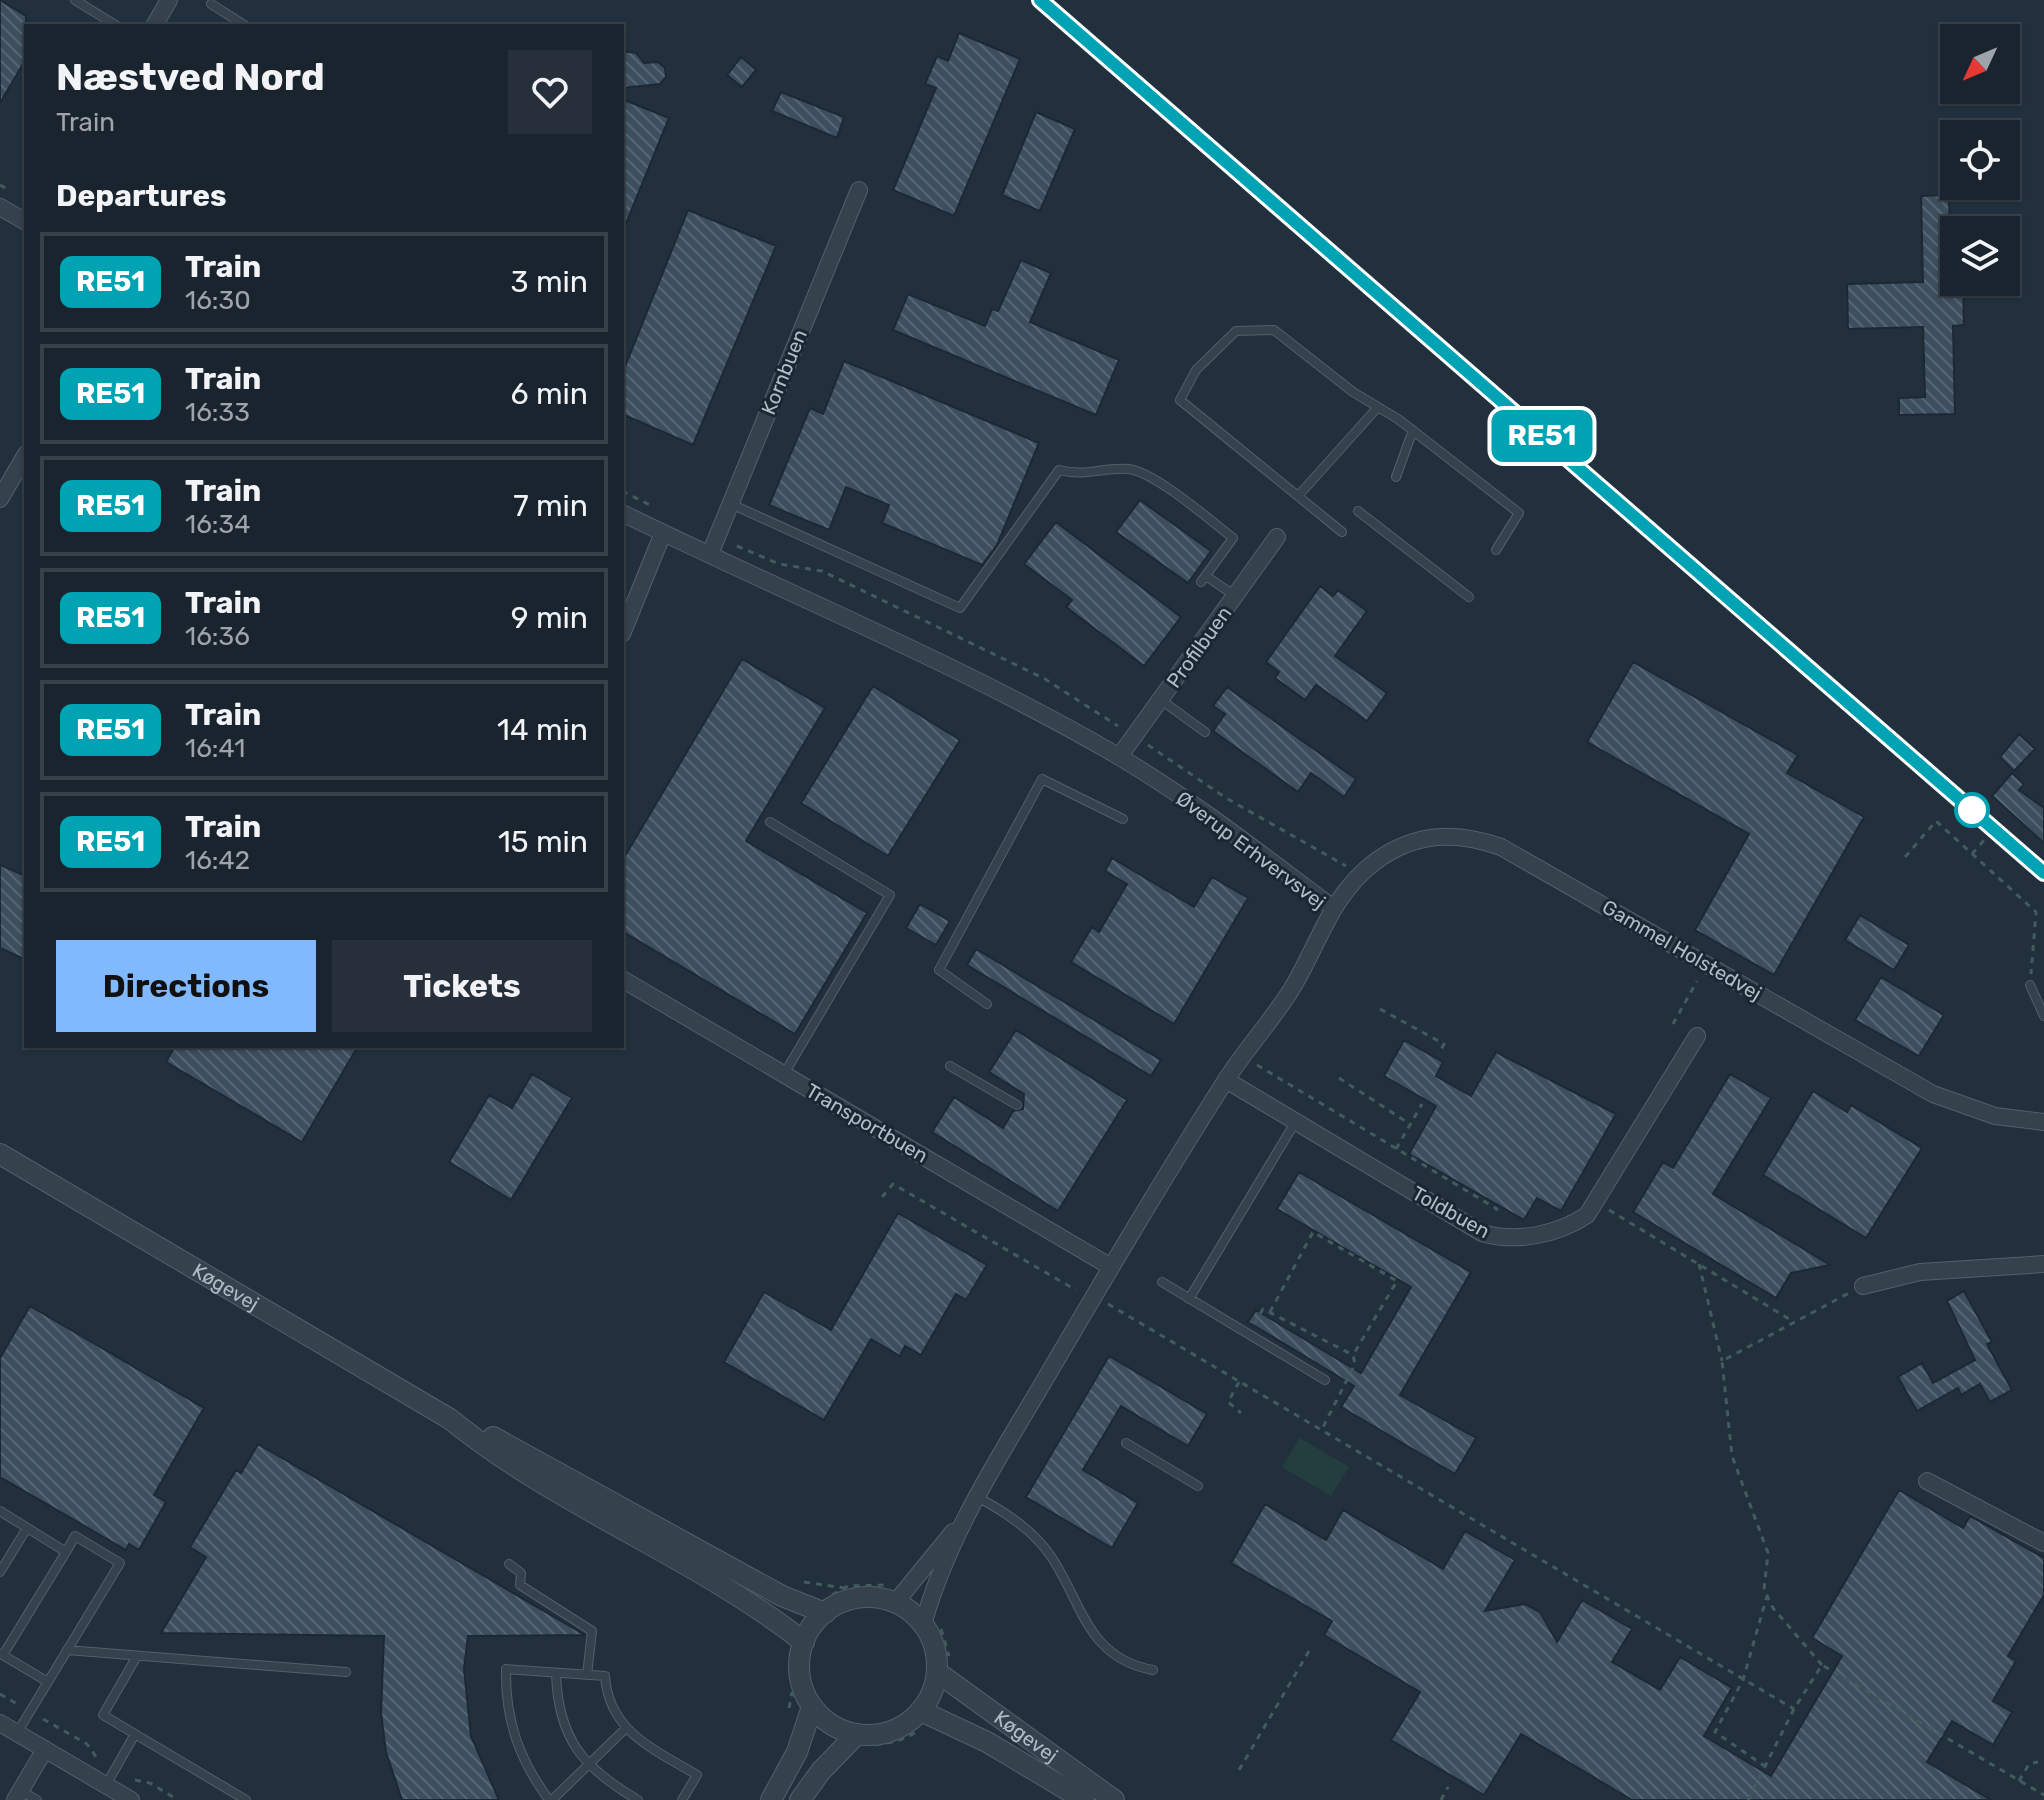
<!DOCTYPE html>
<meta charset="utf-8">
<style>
body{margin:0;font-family:Rubik,sans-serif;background:#27303a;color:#f1f3f6;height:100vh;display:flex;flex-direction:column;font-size:30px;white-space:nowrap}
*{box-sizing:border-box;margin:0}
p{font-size:26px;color:#9fa4aa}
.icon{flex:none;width:44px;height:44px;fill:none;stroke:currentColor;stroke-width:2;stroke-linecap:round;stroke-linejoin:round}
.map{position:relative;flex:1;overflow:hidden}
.side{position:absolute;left:24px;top:24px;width:600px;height:1024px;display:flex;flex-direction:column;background:#1a242e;border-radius:0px;box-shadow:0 2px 6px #0004,0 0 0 2px #38414a}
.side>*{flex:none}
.badge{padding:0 16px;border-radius:12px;font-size:28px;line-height:52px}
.needle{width:52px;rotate:226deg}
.controls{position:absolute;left:1940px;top:24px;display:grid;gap:16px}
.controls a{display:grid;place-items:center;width:80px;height:80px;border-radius:0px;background:#1a242e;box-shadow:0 2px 6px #0004,0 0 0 2px #38414a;font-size:40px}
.map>.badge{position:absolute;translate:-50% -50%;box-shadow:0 0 0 4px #fff}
h2{padding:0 32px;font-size:30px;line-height:72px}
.round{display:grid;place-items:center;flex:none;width:84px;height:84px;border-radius:0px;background:#27303a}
.overview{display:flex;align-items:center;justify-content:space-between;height:136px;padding:0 32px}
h1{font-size:38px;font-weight:700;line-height:60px}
.action{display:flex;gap:16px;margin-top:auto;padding:16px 32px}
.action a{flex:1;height:92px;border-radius:0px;background:#81b9ff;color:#111;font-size:32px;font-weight:700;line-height:92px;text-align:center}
.action a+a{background:#27303a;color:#f1f3f6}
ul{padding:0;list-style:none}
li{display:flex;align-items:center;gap:24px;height:100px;margin:0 16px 12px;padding:0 16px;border:4px solid #38414a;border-radius:0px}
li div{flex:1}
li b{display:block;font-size:30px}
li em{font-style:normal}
li .badge{min-width:88px;font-weight:700;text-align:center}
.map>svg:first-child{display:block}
</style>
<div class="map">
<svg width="2044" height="1800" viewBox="0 0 2044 1800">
<defs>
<pattern id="building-back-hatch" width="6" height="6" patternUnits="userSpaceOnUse" patternTransform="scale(2)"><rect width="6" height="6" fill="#3d4e5e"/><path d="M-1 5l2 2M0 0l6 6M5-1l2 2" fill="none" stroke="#576674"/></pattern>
</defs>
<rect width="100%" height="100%" fill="#22303e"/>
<!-- grass -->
<path fill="#243e3f" d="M1300 1438 1349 1467 1331 1496 1282 1467Z"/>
<!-- building -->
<path fill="url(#building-back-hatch)" stroke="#1d2835" stroke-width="2" d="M0 0 26 16V59L0 103Z
M959 33 1020 59 954 216 893 190 936 88 925 84 937 56 948 61Z
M622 51 636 53 644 63 658 62 665 68 666 77 660 84 622 88Z
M741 57 756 70 742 87 727 75Z
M781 92 844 117 837 138 772 111Z
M622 99 669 118 623 231H622Z
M1036 112 1075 129 1040 211 1002 195Z
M1949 195 1951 281 1963 282 1964 325 1953 326 1955 414 1899 415V398L1925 397 1923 327 1848 329 1847 284 1923 282 1921 196Z
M688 210 776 246 693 445 622 414V374Z
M1021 260 1051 273 1030 322 1119 360 1096 415 893 330 908 294 985 326 992 309 998 311Z
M844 361 1039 443 997 545 982 565 882 523 889 505 846 487 829 530 769 505 810 408 823 414Z
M1140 500 1211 551 1188 583 1116 532Z
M1056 522 1181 617 1144 666 1066 607 1072 600 1024 564Z
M1320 586 1333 596 1338 590 1367 611 1335 656 1387 693 1367 721 1316 685 1305 700 1275 678 1279 672 1266 662Z
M742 659 825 708 746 841 867 913 795 1034 622 931V861Z
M1633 662 1798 755 1787 773 1864 817 1774 975 1695 930 1749 834 1587 742Z
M873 686 960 740 888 856 801 803Z
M1227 687 1356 779 1344 797 1311 773 1298 792 1213 731 1225 714 1213 706Z
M2019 734 2035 749 2014 771 2000 757Z
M2012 773 2024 784 2019 790 2044 808V843L1992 796Z
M1112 858 1194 907 1212 877 1248 898 1174 1024 1071 962 1092 927 1099 932 1127 884 1105 871Z
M0 865 26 876V960L0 948Z
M920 904 950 921 936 945 906 928Z
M1860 915 1909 945 1894 970 1845 940Z
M976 949 1161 1060 1151 1076 967 965Z
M1881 977 1944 1015 1919 1056 1855 1020Z
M1016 1030 1127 1100 1058 1211 932 1132 954 1097 1003 1128 1013 1111 1023 1109 1024 1094 989 1072Z
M1404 1040 1443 1062 1436 1076 1471 1096 1496 1052 1616 1114 1561 1211 1537 1198 1524 1220 1409 1154 1436 1106 1384 1076Z
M175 1046H358L302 1142 166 1062Z
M532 1074 572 1098 511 1200 449 1162 489 1095 512 1108Z
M1730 1074 1771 1098 1713 1194 1830 1265 1791 1273 1776 1298 1633 1212 1663 1162 1673 1168Z
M1813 1091 1847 1112 1851 1105 1922 1148 1866 1238 1763 1175Z
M1299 1172 1471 1272 1400 1395 1476 1438 1455 1474 1341 1407 1354 1386 1248 1322 1256 1310 1361 1373 1411 1287 1277 1209Z
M898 1213 987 1265 966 1300 956 1294 921 1355 905 1346 900 1356 871 1339 824 1420 724 1362 764 1292 831 1330Z
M1964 1291 1992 1342 1987 1344 2012 1390 1990 1402 1980 1384 1961 1395 1958 1388 1917 1411 1898 1377 1922 1363 1933 1383 1975 1360 1947 1301Z
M30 1306 204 1408 154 1495 166 1502 139 1550 129 1544 126 1550 0 1477V1358Z
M1109 1356 1207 1414 1188 1446 1121 1406 1083 1470 1138 1503 1112 1548 1026 1497Z
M258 1444 585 1635 468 1636 464 1669 471 1736 499 1800H402L386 1752 381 1713 384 1636 161 1633 206 1557 190 1547 236 1470 241 1473Z
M1899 1490 1963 1528 1970 1516 2044 1558V1595L2008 1656 2016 1661 1993 1701 2012 1712 1993 1745 1952 1721 1927 1762 1991 1800H1632L1521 1734 1484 1795 1391 1740 1420 1692 1324 1635 1332 1621 1231 1563 1265 1504 1326 1540 1343 1510 1443 1569 1465 1531 1515 1560 1485 1611 1525 1604 1540 1612 1557 1642 1582 1600 1632 1629 1612 1662 1660 1690 1680 1657 1732 1688 1704 1736 1771 1776 1842 1656 1812 1638Z"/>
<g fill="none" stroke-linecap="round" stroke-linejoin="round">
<!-- service casing -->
<g stroke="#545f6c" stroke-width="10">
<path id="service" d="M75 0 117 26
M211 4 246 26
M1396 477 1413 430
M1298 496 1378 407
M731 504 960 608 1059 470C1087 477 1103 467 1128 469 1154 471 1211 521 1233 538L1201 582
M1358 511 1469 597
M1342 532 1180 400 1196 370 1236 331 1274 330 1353 392 1398 419 1519 513 1496 550
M1206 576 1235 596
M1161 700 1205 732
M770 822 890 895 784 1074
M2030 985 2044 1016
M987 1004 939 970 1042 779 1123 819
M950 1066 1017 1105
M1162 1282 1325 1380
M1189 1299 1296 1121
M1126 1443 1198 1486
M977 1497C1004 1511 1032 1529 1050 1555 1082 1601 1086 1658 1153 1670
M0 1511 66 1552 75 1536 120 1563 17 1733
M509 1564 521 1573 520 1585 592 1631 587 1675
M0 1572 27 1528
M67 1650 346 1672
M1 1654 48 1682
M3 1655 66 1552
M137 1656 103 1715 246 1800
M556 1673C558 1739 583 1768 638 1800
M106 1785 135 1734
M21 1791 37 1800
M549 1800C519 1759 505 1720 506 1669L605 1676C609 1732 654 1749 697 1775L682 1800
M552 1800 625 1729"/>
</g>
<!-- minor casing -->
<g stroke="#545f6c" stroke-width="18">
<path id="minor" d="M154 26 169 0
M0 207 26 222
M0 499 26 454
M622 513C787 594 960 664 1118 756 1194 801 1262 855 1332 907
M710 554 859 190
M622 634 663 533
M1119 757 1277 537
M622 979 1111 1267
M1226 1080 1482 1233C1516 1243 1557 1235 1587 1215L1697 1036
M1863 1286 1920 1272 2044 1264
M1927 1481 2044 1543
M895 1603 953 1532
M923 1625C946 1541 993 1467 1037 1393 1098 1289 1159 1185 1224 1083 1244 1051 1271 1022 1291 990 1319 944 1331 894 1376 861 1416 832 1457 831 1501 847L1933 1094 1995 1116 2044 1122
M0 1723 131 1800
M15 1800 45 1749"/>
</g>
<!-- tertiary casing -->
<g stroke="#545f6c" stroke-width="22">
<g id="tertiary">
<path id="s1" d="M0 1154 450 1419C558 1507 694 1556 804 1642"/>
<path d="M493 1437 782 1596 825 1613"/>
<circle cx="868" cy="1666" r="69"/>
<path id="s2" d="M937 1672 1114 1800"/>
<path d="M921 1711 987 1742 1084 1800"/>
<path d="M771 1800 797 1752 812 1707"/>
<path d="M800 1800 821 1771 857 1734"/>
</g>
</g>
<!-- path -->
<path stroke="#425b5c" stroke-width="3" stroke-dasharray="6 6" stroke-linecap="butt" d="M0 185 9 190
M622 491 654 507
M737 546 779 564 822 571 1045 679 1118 726
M1148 745 1226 798 1346 866
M1972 854 1991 832
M1905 857 1936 821 2036 912 2031 974
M1380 1009 1444 1044 1439 1054
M1673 1024 1697 981
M1257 1065 1497 1209 1493 1216
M1339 1078 1410 1124
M1396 1149 1422 1104
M882 1197 893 1184 1076 1290
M1609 1210 1794 1322
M1699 1264 1722 1361
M1108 1304 1794 1709
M1270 1312 1313 1232 1397 1281 1353 1355
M1254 1324 1263 1309 1353 1355 1355 1364 1322 1429
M1239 1382 1228 1402 1241 1413
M804 1582 844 1588
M832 1595 848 1586 886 1585
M941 1629 949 1656
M790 1658 795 1697
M1822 1665 1773 1608 1764 1589 1768 1553 1732 1456 1722 1361 1849 1293
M0 1694 19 1705
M789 1708 792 1692
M43 1719 87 1744 97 1758
M875 1745 898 1741 917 1732
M1766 1767 1715 1732 1743 1680 1767 1596
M1239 1770 1312 1646
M135 1780 150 1783 178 1800
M2019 1781 2029 1764 2038 1762
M1441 1800 1448 1787
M1748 1800 1794 1709 1822 1665 2044 1795"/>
<!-- service -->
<use href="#service" stroke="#36414e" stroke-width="8"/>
<!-- minor -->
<use href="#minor" stroke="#36414e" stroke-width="16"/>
<!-- tertiary -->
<use href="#tertiary" stroke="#36414e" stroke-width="20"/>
<!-- rail -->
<path stroke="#576675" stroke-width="6" stroke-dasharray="8 8" stroke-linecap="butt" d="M1040 0 2044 873"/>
</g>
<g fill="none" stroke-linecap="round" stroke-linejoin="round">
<!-- line casing -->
<g stroke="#fff" stroke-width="18">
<path id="line" d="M1040 0 2044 873"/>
</g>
<!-- line -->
<use href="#line" stroke="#00a3b4" stroke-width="12"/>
</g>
<!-- markers -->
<circle fill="#fff" stroke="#00a3b4" stroke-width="4" cx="1972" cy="810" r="16"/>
<g text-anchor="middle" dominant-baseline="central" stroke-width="6" stroke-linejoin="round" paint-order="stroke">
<!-- street labels -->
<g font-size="20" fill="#b1bcc9" stroke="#1b2633">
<text transform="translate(784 372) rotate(-68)">Kornbuen</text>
<text transform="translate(1199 647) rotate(-54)">Profilbuen</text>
<text transform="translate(1251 850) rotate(37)">Øverup Erhvervsvej</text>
<text transform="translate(1682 950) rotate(30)">Gammel Holstedvej</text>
<text transform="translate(867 1123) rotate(30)">Transportbuen</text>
<text transform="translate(1451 1212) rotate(29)">Toldbuen</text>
<text stroke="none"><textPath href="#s1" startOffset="262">Køgevej</textPath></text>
<text stroke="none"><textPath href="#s2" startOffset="110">Køgevej</textPath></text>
</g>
</g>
</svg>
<div class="controls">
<a><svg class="needle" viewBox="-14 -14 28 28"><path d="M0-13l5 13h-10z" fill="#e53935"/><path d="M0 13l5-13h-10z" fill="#9fa4aa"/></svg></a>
<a><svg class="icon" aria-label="locate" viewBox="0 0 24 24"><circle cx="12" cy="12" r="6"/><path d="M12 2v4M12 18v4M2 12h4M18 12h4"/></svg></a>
<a><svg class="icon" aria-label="layers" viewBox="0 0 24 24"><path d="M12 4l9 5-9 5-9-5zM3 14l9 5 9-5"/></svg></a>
</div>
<b class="badge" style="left:1542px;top:436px;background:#00a3b4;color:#fff">RE51</b>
<section class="side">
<div class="overview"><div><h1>Næstved Nord</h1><p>Train</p></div><a class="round"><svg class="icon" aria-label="heart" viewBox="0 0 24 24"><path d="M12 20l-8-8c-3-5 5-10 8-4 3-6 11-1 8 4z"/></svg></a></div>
<h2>Departures</h2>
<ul>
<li><span class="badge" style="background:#00a3b4;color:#fff">RE51</span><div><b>Train</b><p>16:30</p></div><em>3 min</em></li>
<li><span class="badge" style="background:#00a3b4;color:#fff">RE51</span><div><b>Train</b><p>16:33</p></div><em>6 min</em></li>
<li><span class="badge" style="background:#00a3b4;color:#fff">RE51</span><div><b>Train</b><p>16:34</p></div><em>7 min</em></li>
<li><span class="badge" style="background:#00a3b4;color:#fff">RE51</span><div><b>Train</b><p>16:36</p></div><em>9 min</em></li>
<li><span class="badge" style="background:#00a3b4;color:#fff">RE51</span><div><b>Train</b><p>16:41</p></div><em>14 min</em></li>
<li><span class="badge" style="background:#00a3b4;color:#fff">RE51</span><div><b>Train</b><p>16:42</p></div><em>15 min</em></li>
</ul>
<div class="action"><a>Directions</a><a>Tickets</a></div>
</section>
</div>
